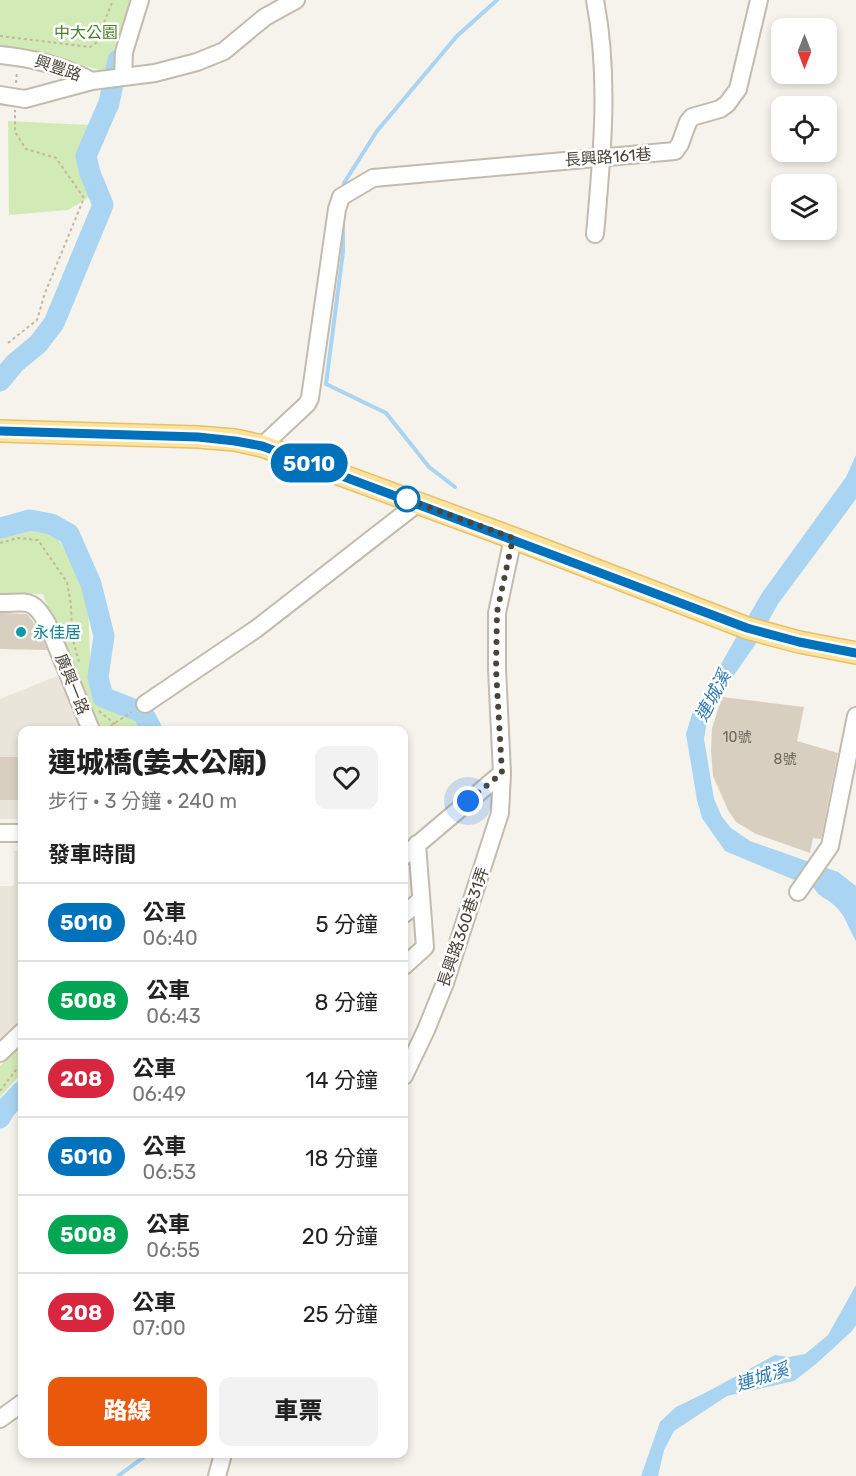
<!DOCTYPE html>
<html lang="zh-TW">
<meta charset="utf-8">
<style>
body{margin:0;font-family:Rubik,"Noto Sans TC",sans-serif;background:#f2f2f2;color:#222;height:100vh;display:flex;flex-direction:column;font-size:22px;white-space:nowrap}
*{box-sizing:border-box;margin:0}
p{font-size:20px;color:#767676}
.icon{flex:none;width:33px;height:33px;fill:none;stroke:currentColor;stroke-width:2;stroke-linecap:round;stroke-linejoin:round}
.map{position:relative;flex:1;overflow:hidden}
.drawer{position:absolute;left:18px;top:726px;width:390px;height:732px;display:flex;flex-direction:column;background:#fff;border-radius:12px;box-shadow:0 3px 9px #0003}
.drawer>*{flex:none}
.badge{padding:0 12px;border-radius:20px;font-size:21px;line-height:39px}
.needle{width:39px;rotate:180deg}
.controls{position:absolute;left:771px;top:18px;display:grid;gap:12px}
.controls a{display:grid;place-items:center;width:66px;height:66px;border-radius:12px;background:#fff;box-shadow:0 3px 9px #0003;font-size:30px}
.you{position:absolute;width:30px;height:30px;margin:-15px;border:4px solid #fff;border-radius:50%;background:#1a73e8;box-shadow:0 0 0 9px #1a73e833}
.map>.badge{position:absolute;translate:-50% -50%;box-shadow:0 0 0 3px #fff}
h2{padding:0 30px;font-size:22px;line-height:54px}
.round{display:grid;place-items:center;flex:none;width:63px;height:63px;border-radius:12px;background:#f2f2f2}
.headline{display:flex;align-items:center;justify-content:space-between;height:102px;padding:0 30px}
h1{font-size:28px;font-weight:800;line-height:45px}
.action{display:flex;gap:12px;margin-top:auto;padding:12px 30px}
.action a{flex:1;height:69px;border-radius:12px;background:#ea580c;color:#fff;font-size:24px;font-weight:800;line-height:69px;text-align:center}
.action a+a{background:#f2f2f2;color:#222}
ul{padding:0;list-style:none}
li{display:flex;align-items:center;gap:18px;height:78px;padding:0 30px;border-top:2px solid #e0e0e0}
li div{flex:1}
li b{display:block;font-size:22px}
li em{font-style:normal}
li .badge{min-width:66px;font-weight:700;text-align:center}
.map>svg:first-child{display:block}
</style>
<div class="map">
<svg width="856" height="1476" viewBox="0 0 856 1476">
<rect width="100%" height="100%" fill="#f6f3ec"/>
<!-- residential -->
<path fill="#eae5da" d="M57 676 83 730H22V819H0V699Z
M14 851H22V1024L0 1045V886H14Z"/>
<!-- green -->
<path fill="#d2eab5" d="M0 0H131L106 72 29 49 0 46Z
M8 121 89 125 78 152 91 196 68 210 9 215Z
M21 526 46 528 61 543 77 573 88 606 91 684C97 710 105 700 122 709 129 713 139 723 141 730H97L43 594 0 593V535Z
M22 1044V1073L0 1097V1066Z"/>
<!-- water -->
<path fill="#a9d4f2" d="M856 455V499L778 604 755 645 718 698 707 721 704 739 714 799 722 817 731 828 750 841 838 872 856 886V941C849 930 846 916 836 907 829 899 819 898 814 888L725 851 702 818 697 800 686 734 692 714 762 593 846 477Z
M856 1285V1325L852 1331 816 1364 794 1381 727 1396 674 1431 664 1450 658 1476H641L660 1422 676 1407 703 1394 775 1355 789 1357 805 1354 828 1335Z"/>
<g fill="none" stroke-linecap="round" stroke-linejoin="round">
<!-- stream -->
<path stroke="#a9d4f2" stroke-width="4" d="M344 189V183L377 131 457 36 497 0
M343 220V252L326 384 386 413 429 467 455 487
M118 1476 148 1454"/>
<!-- river -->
<path stroke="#a9d4f2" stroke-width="21" d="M0 381 15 363 38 344 54 323 103 205 90 173 86 156 109 103 118 60
M0 528 30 520 51 524 69 534 91 584 104 636 98 677 103 697 143 713 152 730
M0 1118 5 1109 22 1091"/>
</g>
<!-- building -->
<path fill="#d8cfc1" d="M0 613 27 614 38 628 47 650 0 649Z
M722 697 804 707 797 741 838 753 821 839 813 838 810 853 756 834 736 822 728 810 713 776 711 751 712 728Z
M0 757H22V800H0Z"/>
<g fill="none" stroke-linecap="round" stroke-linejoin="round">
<!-- minor casing -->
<g stroke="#c2bbae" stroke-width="20">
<path id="minor" d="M595 0C610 77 602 156 595 234
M0 55C33 58 63 66 92 81
M123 77 124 52 140 0
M0 95 25 99 92 81 155 73 197 62 224 51 265 17 296 0
M262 446 307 404 310 398 337 209 341 197 373 178 675 151 680 144 688 122 692 117 720 109 727 104 738 89 759 0
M0 603C28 603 32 597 47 623L91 730
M145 704 256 629 418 503
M0 833H22
M404 856 502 773
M798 892 830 846 856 716
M404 914 421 900
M404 966 425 947 417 844
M0 1053 22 1032
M404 1076 426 1030 445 983 500 813 502 773 497 669V613L513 538
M0 1419 22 1403
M217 1476 223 1454"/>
</g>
<!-- major casing -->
<g stroke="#e6c16a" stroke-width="24">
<path id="major" d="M0 431 198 437 235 440 262 446 513 538 747 628 799 642 856 653"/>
</g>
<!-- path -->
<path stroke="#c4b79f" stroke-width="2" stroke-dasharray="3 3" stroke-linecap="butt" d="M0 36 90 47 96 43 113 0
M16 83 17 71
M8 343 37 320 45 293 84 198 56 158 26 149 15 132V110
M0 543 18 538 38 540 67 582 71 605 72 637 79 662
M99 711 122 730
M106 730 113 724 132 712
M0 1091 22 1062"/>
<!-- minor -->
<use href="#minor" stroke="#fff" stroke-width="16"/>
<!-- major -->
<use href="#major" stroke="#ffe39c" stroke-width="21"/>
</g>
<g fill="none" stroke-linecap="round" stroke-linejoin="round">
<!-- line casing -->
<g stroke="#fff" stroke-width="14">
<path id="line" d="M0 431 198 437 235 441 262 446 747 628 799 642 856 653"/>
</g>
<!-- line -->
<use href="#line" stroke="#0072bc" stroke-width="9"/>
<!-- walk -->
<path stroke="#4b4439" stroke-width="6" stroke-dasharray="0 10.8" d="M407 499 398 496 513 538 497 612 496 669 502 773 468 801"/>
</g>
<!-- markers -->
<circle fill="#fff" stroke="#0072bc" stroke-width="3" cx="407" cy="499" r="12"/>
<circle fill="#0f9aa8" stroke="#fff" stroke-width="2" cx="21" cy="632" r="6"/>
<g text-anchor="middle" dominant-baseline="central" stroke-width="5" stroke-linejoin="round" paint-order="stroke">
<!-- number labels -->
<g font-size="14" fill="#6e675b">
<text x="737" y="737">10號</text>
<text x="785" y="759">8號</text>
</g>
<!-- park labels -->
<g font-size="16" fill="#4a7f2a" stroke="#fff">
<text x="86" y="32">中大公園</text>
</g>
<!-- street labels -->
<g font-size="16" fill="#4b4439" stroke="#fff">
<text transform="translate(58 68) rotate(19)">興豐路</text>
<text transform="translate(608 157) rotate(-4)">長興路161巷</text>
<text transform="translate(72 684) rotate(68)">廣興一路</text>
<text transform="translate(463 927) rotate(-71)">長興路360巷31弄</text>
</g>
<!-- culture labels -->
<g font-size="16" fill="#0d838f" stroke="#fff" text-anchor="start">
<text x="33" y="632">永佳居</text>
</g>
<!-- water labels -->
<g font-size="18" font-style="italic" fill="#2e7ab2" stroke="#fff">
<text transform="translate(713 696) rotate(-62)">連城溪</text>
<text transform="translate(762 1377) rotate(-18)">連城溪</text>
</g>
</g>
</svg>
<div class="controls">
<a><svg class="needle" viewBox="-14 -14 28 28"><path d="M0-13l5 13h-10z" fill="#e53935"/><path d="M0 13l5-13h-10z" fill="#767676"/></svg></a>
<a><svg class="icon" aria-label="locate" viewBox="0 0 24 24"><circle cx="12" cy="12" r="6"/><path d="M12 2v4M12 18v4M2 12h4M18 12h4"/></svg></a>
<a><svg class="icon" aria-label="layers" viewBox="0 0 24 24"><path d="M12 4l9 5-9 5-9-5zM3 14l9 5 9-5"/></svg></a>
</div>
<div class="you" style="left:468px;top:801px"></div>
<b class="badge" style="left:309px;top:463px;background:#0072bc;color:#fff">5010</b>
<section class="drawer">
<div class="headline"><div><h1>連城橋(姜太公廟)</h1><p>步行 · 3 分鐘 · 240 m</p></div><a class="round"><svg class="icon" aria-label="heart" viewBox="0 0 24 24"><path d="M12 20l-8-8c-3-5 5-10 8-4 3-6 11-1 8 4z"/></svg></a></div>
<h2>發車時間</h2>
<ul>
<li><span class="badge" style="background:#0072bc;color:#fff">5010</span><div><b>公車</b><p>06:40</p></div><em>5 分鐘</em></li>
<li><span class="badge" style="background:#00a651;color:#fff">5008</span><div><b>公車</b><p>06:43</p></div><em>8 分鐘</em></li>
<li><span class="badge" style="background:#d7263d;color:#fff">208</span><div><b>公車</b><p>06:49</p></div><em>14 分鐘</em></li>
<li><span class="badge" style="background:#0072bc;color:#fff">5010</span><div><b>公車</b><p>06:53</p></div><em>18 分鐘</em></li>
<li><span class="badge" style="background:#00a651;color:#fff">5008</span><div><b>公車</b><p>06:55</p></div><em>20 分鐘</em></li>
<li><span class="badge" style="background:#d7263d;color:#fff">208</span><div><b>公車</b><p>07:00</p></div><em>25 分鐘</em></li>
</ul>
<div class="action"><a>路線</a><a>車票</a></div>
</section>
</div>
